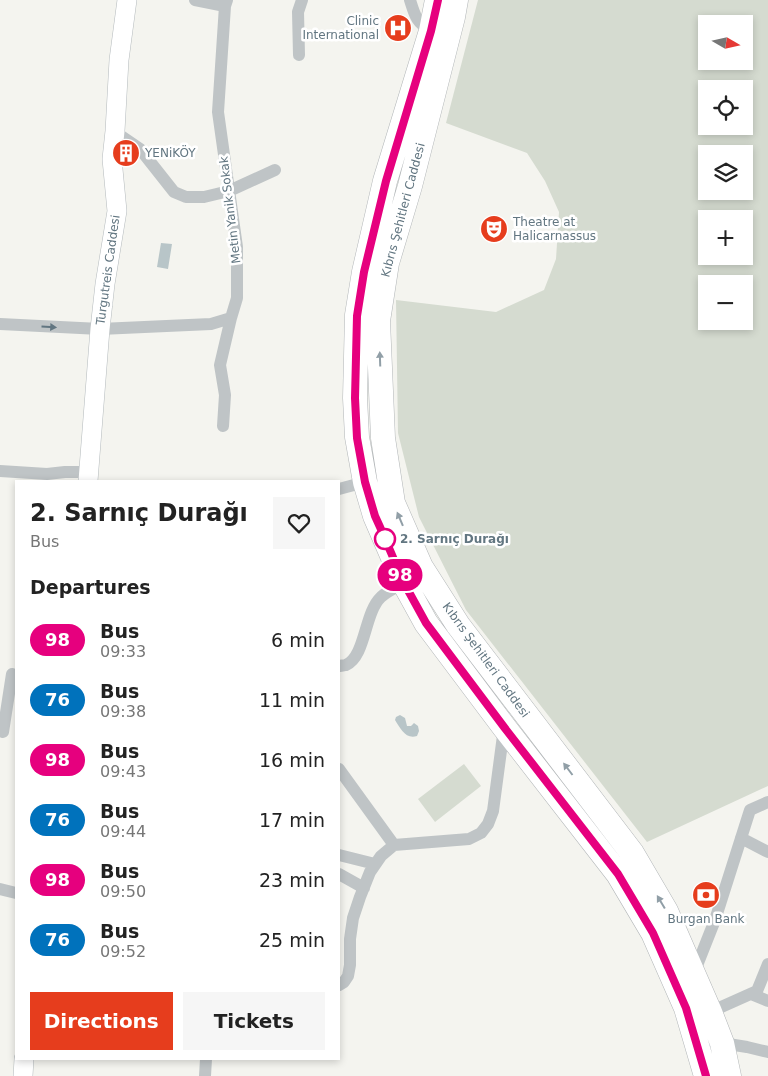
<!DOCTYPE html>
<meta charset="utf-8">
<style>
body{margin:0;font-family:"DejaVu Sans",sans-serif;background:#f6f6f6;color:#222;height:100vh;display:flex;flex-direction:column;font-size:19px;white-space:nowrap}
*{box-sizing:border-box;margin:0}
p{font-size:16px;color:#767676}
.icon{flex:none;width:28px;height:28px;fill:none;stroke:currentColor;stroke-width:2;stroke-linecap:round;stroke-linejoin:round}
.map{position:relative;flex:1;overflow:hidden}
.drawer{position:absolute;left:15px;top:480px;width:325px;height:580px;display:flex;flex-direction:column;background:#fff;border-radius:0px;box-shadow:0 2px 8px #0003}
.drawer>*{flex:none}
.badge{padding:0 10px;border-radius:16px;font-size:18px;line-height:32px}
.needle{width:32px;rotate:99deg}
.controls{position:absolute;left:698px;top:15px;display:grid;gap:10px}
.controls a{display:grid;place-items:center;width:55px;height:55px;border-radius:0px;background:#fff;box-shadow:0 2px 8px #0003;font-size:25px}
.map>.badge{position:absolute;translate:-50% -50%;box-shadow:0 0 0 2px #fff}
h2{padding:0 15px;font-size:19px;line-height:45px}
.round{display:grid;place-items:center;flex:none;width:52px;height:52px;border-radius:0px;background:#f6f6f6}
.overview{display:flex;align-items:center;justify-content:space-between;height:85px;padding:0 15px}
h1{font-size:24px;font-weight:800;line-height:38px}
.action{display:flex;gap:10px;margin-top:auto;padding:10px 15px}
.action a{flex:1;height:58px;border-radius:0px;background:#e63d1d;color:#fff;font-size:20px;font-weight:800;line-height:58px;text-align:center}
.action a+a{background:#f6f6f6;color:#222}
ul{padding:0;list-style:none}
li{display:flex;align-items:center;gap:15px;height:60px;padding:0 15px}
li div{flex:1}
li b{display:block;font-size:19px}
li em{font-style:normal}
li .badge{min-width:55px;font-weight:700;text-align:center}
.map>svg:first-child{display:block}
</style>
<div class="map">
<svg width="768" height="1076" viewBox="0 0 768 1076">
<rect width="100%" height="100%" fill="#f4f4ef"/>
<!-- green -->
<path fill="#d5dbd0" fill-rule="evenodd" d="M478 0H768V786L647 842 466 610 419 517 398 433 396 300 496 312 544 290 556 259 559 212 545 181 527 153 446 123ZM706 24H744V61H706ZM706 89H744V126H706ZM706 154H744V191H706ZM706 219H744V256H706ZM706 284H744V321H706Z
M464 764 481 786 435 822 418 799Z"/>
<!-- water -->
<path fill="#b8c5c8" d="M161 243 172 244 168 269 157 267Z
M400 715 405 718 407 726H411L414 723 418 726 419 731 417 736C406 740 400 728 395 720L396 717Z"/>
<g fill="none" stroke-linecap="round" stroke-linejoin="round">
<!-- secondary casing -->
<g stroke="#b3b9bc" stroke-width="20">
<path id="secondary" d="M88 481 100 329 105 284 117 211 112 159 115 131 119 60 127 0
M23 1076 24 1059"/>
</g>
<!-- highway casing -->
<g stroke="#b2b6b8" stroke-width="25">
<path id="highway" d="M437 0 431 31 385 181 364 272 357 315 355 398 357 437 365 482 375 516 404 583 426 623 504 727 618 874 653 933 686 1008 706 1076
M456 0 453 17 410 186 387 263 378 321 383 438 393 503 421 567 458 625 632 853 666 911 710 1012 722 1043 729 1076"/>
</g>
<!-- street -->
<path stroke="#bfc4c6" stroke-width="12" d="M195 0 225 6
M410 0C415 16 416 22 431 31
M299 55 298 12 302 0
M115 131 121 136 140 149 174 192 186 197H204L229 191 275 170
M0 324 100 329 211 324 231 318 237 298V247L218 112 225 6 227 0
M223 426 225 395 220 365 231 318
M0 471 47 474 65 472H88
M339 489 365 482
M339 666C340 666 345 665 346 665 366 656 364 613 381 597 387 591 397 587 404 583
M3 732 12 674
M339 769 394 845
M741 838 768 852
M339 855 375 864
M339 874 364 888
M0 889 16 893
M694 973 715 920 750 810 768 802
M339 985 344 982 348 976 350 965V939L353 918 360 897 370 872 381 856 394 845 469 839 481 833 488 824 493 811 504 728
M751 994 768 1001
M710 1012 757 991 768 964
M697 1044 722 1043 747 1047 768 1052
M205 1076 206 1059"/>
<!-- secondary -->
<use href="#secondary" stroke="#fff" stroke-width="19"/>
<!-- highway -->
<use href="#highway" stroke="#fff" stroke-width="24"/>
</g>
<!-- one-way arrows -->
<defs><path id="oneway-solid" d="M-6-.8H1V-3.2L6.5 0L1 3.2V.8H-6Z" transform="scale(1.25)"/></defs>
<use fill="#627681" href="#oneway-solid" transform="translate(49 327) rotate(3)"/>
<g fill="#919fa7">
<use href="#oneway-solid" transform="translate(380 359) rotate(-92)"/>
<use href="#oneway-solid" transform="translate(400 519) rotate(-113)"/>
<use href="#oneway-solid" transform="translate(568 769) rotate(-127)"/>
<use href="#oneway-solid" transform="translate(661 902) rotate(-121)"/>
</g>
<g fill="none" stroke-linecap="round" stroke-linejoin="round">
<!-- line casing -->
<g stroke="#fff" stroke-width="11">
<path id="line" d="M438 0 431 31 386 181 364 272 357 316 355 398 357 438 365 482 375 516 380 527 404 583 426 623 504 727 618 874 653 933 686 1008 706 1076"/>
</g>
<!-- line -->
<use href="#line" stroke="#e6007e" stroke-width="8"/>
</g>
<!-- icons -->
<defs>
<g id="hospital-disc" transform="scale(1.4375)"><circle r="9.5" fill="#e63d1d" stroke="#fff"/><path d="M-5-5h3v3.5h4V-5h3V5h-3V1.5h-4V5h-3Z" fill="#fff"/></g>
<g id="building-disc" transform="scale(1.4375)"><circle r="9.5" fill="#e63d1d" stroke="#fff"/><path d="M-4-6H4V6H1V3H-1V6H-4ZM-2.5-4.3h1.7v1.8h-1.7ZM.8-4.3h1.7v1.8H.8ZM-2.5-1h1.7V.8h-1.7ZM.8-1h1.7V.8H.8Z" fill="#fff"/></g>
<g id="theatre-disc" transform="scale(1.4375)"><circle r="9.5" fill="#e63d1d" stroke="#fff"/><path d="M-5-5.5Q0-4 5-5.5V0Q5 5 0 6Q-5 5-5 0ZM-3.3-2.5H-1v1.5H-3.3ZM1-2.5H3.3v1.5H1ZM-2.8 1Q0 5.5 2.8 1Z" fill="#fff"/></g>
<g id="bank-disc" transform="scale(1.4375)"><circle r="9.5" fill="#e63d1d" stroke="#fff"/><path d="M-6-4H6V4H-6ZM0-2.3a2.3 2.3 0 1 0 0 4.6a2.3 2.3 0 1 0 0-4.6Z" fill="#fff"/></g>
</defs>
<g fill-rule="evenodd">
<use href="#hospital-disc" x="398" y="28"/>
<use href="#building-disc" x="126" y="153"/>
<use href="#theatre-disc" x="494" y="229"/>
<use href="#bank-disc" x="706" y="895"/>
</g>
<!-- markers -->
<circle fill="#fff" stroke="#e6007e" stroke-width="2.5" cx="385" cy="539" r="10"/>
<g text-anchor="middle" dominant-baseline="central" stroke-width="5" stroke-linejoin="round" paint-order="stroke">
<!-- poi labels -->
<g font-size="12" fill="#627681" stroke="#fff" text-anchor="start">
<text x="379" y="21" text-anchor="end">Clinic<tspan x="379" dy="14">International</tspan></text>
<text x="145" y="153">YENiKÖY</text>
<text x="513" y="222">Theatre at<tspan x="513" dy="14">Halicarnassus</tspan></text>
<text x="706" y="919" text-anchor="middle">Burgan Bank</text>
</g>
<!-- street labels -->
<g font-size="12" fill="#627681" stroke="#fff">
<text transform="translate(230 210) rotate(-97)">Metin Yanik Sokak</text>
<text transform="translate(403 210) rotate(-75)">Kıbrıs Şehitleri Caddesi</text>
<text transform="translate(108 270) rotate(-82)">Turgutreis Caddesi</text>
<text transform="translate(486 660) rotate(54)">Kıbrıs Şehitleri Caddesi</text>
</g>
<!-- stop labels -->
<g font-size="12" font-weight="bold" fill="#627681" stroke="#fff" text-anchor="start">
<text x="400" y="539">2. Sarnıç Durağı</text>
</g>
</g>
</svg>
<div class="controls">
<a><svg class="needle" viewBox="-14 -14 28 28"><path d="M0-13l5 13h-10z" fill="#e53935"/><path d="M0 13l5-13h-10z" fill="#767676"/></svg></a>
<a><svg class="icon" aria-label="locate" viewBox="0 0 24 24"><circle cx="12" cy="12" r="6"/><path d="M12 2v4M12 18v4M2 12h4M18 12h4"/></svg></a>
<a><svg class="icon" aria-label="layers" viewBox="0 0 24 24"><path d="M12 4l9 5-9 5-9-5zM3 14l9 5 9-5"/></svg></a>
<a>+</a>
<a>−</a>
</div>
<b class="badge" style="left:400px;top:575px;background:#e6007e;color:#fff">98</b>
<section class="drawer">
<div class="overview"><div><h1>2. Sarnıç Durağı</h1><p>Bus</p></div><a class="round"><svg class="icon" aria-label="heart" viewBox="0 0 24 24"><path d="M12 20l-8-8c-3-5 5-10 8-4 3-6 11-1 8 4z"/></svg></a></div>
<h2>Departures</h2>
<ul>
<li><span class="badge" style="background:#e6007e;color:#fff">98</span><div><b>Bus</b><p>09:33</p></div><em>6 min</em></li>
<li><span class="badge" style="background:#0072bc;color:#fff">76</span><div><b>Bus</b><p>09:38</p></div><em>11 min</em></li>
<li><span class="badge" style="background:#e6007e;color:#fff">98</span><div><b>Bus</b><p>09:43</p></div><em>16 min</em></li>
<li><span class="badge" style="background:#0072bc;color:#fff">76</span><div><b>Bus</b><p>09:44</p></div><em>17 min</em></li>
<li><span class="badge" style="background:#e6007e;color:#fff">98</span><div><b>Bus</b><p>09:50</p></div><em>23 min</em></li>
<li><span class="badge" style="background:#0072bc;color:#fff">76</span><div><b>Bus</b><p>09:52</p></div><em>25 min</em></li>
</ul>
<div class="action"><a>Directions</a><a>Tickets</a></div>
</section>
</div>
